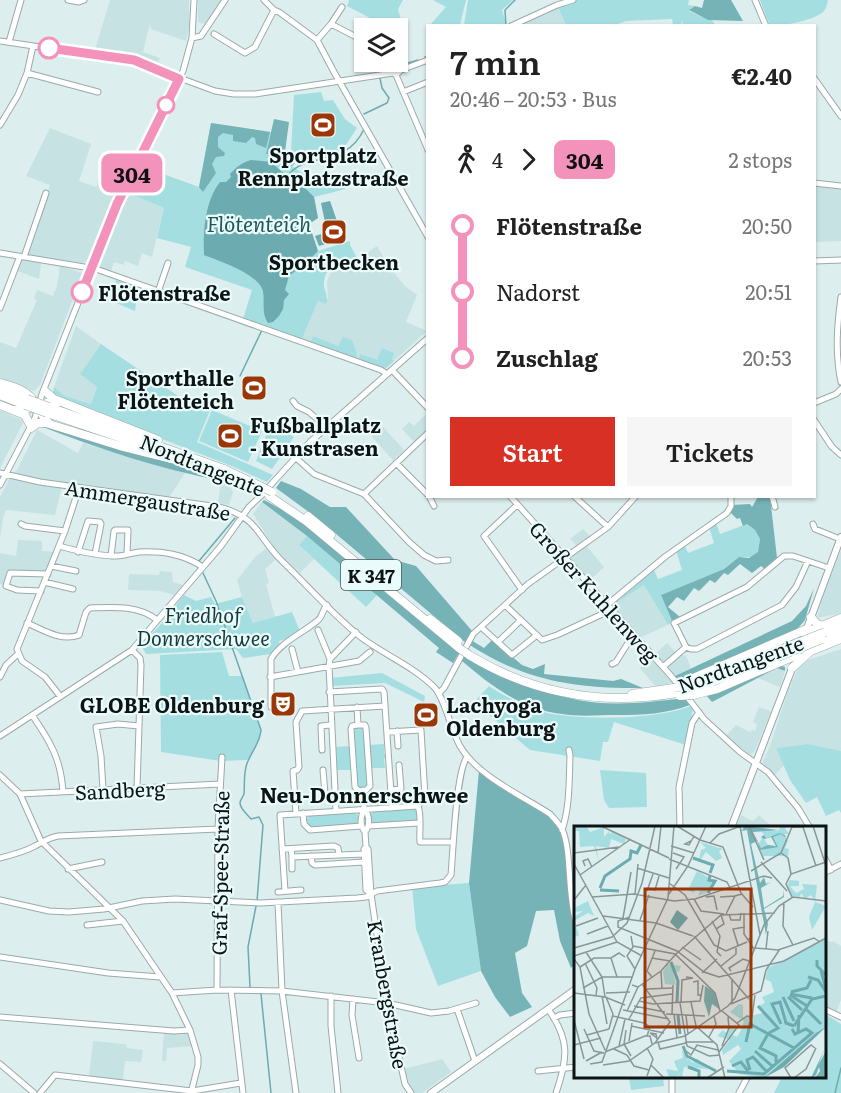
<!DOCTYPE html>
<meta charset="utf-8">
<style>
body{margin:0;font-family:Literata,serif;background:#f6f6f6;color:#222;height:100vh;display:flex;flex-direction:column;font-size:22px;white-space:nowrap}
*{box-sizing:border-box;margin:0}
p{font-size:20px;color:#767676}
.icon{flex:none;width:33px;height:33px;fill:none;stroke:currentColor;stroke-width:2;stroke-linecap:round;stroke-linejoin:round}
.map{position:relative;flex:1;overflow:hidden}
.side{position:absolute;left:426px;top:24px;width:390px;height:474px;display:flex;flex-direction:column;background:#fff;border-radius:0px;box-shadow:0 2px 4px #0004}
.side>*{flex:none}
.badge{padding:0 12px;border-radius:9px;font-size:21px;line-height:39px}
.fabs{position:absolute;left:354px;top:18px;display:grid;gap:12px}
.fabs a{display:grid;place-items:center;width:54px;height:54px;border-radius:0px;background:#fff;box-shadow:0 2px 4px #0004;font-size:30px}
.map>.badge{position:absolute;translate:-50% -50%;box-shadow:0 0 0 3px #fff}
.legs{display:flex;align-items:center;gap:9px;height:66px;padding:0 24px;font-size:20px}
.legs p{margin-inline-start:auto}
.head{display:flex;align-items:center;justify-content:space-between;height:102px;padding:0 24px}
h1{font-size:33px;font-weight:600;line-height:45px}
.cta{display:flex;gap:12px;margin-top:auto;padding:12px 24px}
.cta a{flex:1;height:69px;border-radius:0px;background:#d93025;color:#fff;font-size:24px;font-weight:600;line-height:69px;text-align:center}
.cta a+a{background:#f6f6f6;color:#222}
ul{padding:0 24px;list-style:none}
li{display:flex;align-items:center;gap:21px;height:66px;font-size:22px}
li i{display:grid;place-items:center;width:9px;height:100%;margin:0 8px;background:currentColor}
li i::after{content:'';width:15px;height:15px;margin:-8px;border:4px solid;border-radius:50%;background:#fff}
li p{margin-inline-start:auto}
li:first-child i{background:linear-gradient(#0000 50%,currentColor 0)}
li:last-child i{background:linear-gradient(currentColor 50%,#0000 0)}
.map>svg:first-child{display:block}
</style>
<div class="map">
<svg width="841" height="1093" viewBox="0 0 841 1093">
<rect width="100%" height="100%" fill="#ddeeef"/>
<!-- built -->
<path fill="#c7e2e3" d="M110 0H189V26L186 41 151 29 150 23 143 52 160 58 157 65 120 52 95 50Z
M198 0H221L205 24 198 22Z
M557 5 566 25H519V22Z
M50 128 91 144 79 181 96 187 105 166 125 173 88 261 81 263 42 257 39 279 15 270 20 256 24 257 50 185 26 176Z
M814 186 841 189V241L815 242Z
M128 193 164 208 152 257 142 253 138 266 125 261 124 265 114 262 111 271 100 268 99 262Z
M377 246 390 268 404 285 417 295 406 322 427 331 386 368 302 339 318 301 328 299 327 282 331 272 336 265 345 260H357Z
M60 266 83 273 40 385 34 391 0 378V342L16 348 37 300 34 299 37 290 53 296 57 286Z
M76 326 101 344 80 374 97 387 91 404 65 396 54 387Z
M0 410 24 421 0 468Z
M427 413V433L416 444 402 429 409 422 414 426Z
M383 427 404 450 393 460 372 437Z
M37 430 78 453 83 443 185 473 168 499 62 486 55 515 6 510 3 517 0 539V497L9 479 17 470Z
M221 481 232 483 230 487 233 492 229 505 218 503Z
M262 502 307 536 299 545 314 559 300 573 281 555 265 569 269 583 266 584 275 617 253 623 242 597 237 580 256 556 272 544 253 514Z
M583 529 593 539 585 544 604 567 587 583 566 558 579 548 570 539Z
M18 540 42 541V551L57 552 48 574 10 573 6 586 0 584V553L16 556Z
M841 550V613L817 618 822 599Z
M160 571 172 572 173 582 183 585 174 595 160 591 128 590 129 574 159 575Z
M644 585 668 625 639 638 612 606Z
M667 643 675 652 686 656 691 668 675 676 679 681 656 687 640 668Z
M841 649V751L808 744 776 748 784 765 774 776 762 763 770 746 788 691 798 668 802 662Z
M777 668 785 671 780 687 758 678Z
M759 707 771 711 755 751 750 755 726 736 736 725 750 732 752 730 755 731 757 724 753 722Z
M741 815 753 821 759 815 770 825 768 827H735Z
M825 941 835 942 841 946V1000L836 1013 825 1007Z
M164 1030H190L195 1046 167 1048 166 1061H162Z
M93 1041 126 1044 127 1048 143 1050 141 1062 125 1061 123 1080 89 1076Z
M442 1059 451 1072 422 1093H415L408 1082 404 1069Z"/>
<!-- green -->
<path fill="#a5dee1" d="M349 0H403L398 9 401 20 397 28H389L347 6Z
M433 0H466L460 25H430L446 7Z
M468 0H513L502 10 506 23 501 26 464 25Z
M575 0H689L688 5 695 6 691 8 689 11 691 12 708 20H712L715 25H683L682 20 681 25H673L672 19 626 21 615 25H566L557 5Z
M760 0H828C827 5 826 10 822 13 810 21 784 26 770 26Z
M321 92 324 101 333 100 345 119 357 128 342 151C324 156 306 165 291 151L294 95Z
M211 123 271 132 266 154 278 156 312 180 340 174 346 189 314 197 318 218 309 224 318 251 350 241V245L357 258C343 259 325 265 324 282 323 288 328 295 327 302L326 304 318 301 302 339 243 319 252 290 185 267 191 247 157 238 164 208 128 193 141 166 199 187Z
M116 280 138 288 135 311 109 300Z
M313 336 338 346 343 337 352 340 357 354 356 358 311 342Z
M101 344 193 406 203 404 211 408 197 442 273 475 267 482 234 467 52 396 54 387 65 396 91 404 97 387 80 374Z
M382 348 394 353 392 359 394 361 386 368 359 359 360 354 377 360Z
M212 410 262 431 248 462 199 441Z
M270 425 281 429 294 437 272 469 256 461Z
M716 523 720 534 747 524 755 530 760 539 758 552 753 557H739L724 569 661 595 672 621 668 625 644 585 612 606 654 570 658 579 682 570 676 550 684 544 688 553 714 543 709 527Z
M307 536 377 595 366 607 299 545Z
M184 595 196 601 211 597 215 604 242 597 253 623 292 612 300 631 291 638 279 641 280 648 271 654 243 658 236 649 146 654 141 645 163 622Z
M222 652 229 676H243L261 729 260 739 248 760 221 761 161 752 160 655Z
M382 673 425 696 424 702 385 683 331 686 330 678Z
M489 686C504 696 523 706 539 711 576 721 655 720 691 706L693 709 686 745 614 722 608 742H603L600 761 530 750 474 702Z
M363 726 369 785 365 789 357 788 352 729 354 727Z
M384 744V754L387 755V757L384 758 385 768H371L369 745Z
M808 744 841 751V813L839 810 826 816 817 797 806 803 790 780 776 748Z
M350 746 352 770H337V760H334V758L337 757 336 747Z
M600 770 646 773 647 807 609 808 604 800Z
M414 808 417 810 418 819 415 821 375 824 371 822 370 815 374 811Z
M354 812 359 816 357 824 313 828 307 826 306 820 310 815Z
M469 883 481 971 438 986 416 929 412 887Z
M825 1014 841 1024V1093H774L782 1077 824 1076Z
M629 1077H663L664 1086 631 1090Z"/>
<!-- forest -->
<path fill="#75b3b7" d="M704 0H731L743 21 708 20 689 10 695 6 702 8Z
M274 119 289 122 285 152 298 160 292 166 278 156 266 154Z
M211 123 270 132 266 148 256 144 255 138 252 137 246 143 233 141V135L223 133 218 137V147L225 153 224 156 216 157 212 164 216 173 203 192 199 187Z
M38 425 130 450 187 463 222 479 221 481C158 468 98 449 38 425Z
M281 481 301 489 330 507H346L395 560 416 566 473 632 466 643 317 518 276 488Z
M758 497H770L777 558 765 569 761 566 752 573 740 564 728 575 724 573 715 583 710 580 699 591 694 588 684 601 677 597 668 607 680 617 672 621 661 595 724 569 739 557 749 558 758 552 760 539 755 530 747 524 743 526 740 518 737 519 730 512 732 505 750 504 752 507Z
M264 500 296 517 314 531 459 653 453 663 436 652 439 648 307 536 262 502Z
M814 588 805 620 794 633 679 681 675 676 792 621 806 606Z
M471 640 484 648 492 640 522 665 533 669 545 664 544 674 613 681 621 679 643 688C576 689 525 681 468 644Z
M464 656C501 672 538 692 578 700 613 707 650 702 685 698L690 705C667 714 642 715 617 715 599 715 580 717 562 714 523 710 491 686 462 661Z
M778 665 785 667V671L777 668 712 702 706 695Z
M479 770 550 815 557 824 565 843 571 909 575 925V964L571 968 560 941 554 910 536 911 527 946 515 953 522 993 532 1007 510 1017 495 997 481 971 469 883Z"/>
<!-- water -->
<path fill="#6cabaf" d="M251 160 271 162 283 173 297 180 314 197 318 218 309 224 318 251 307 262 289 276 285 290 289 294 284 300 283 309 279 316 273 322 268 323C261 312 265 303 263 291 259 274 219 261 204 255 203 232 205 201 220 182H226L231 177 230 174C236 167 243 162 251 160Z
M330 201 338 224 326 227 321 203Z
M342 225 339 228 343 239 319 246 315 236 337 229Z"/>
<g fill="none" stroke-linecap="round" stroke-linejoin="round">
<!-- stream -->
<path stroke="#6cabaf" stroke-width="1.5" d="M506 26 505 10 515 0
M425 57 428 56
M381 71 418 60
M364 114 387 103 389 98 382 88 380 78
M288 176C304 151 346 169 364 129
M240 376 262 330
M199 561 235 518
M203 573 216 601 261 730C260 742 253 750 248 761 243 771 245 783 244 794 243 797 240 800 240 803 240 809 248 815 251 819L259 817 263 825 257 901
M250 987 248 947 256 906
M261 994 271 1093
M835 1093 841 1068"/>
<!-- minor casing -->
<g stroke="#9aaaaa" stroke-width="7">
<path id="minor" d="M68 0 79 2 84 0
M264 0 274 10 279 12 317 40 334 72 428 237
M755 0 766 26
M331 24 364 41
M511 26 557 5 573 0
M214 34 245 53 255 47 274 10
M192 38 201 36 225 0
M317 40 331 24 342 7
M0 41 134 61 215 91 234 94H255L393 73 396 75 428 150
M9 42 21 0
M27 73 98 92
M396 75 401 70 428 60
M814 78 841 116
M403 92 428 82
M0 125 18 95 27 73 33 46
M814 183 841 186
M0 253 96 269 381 370 387 374
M24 257 46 193
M814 261 841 260
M158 292 168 263
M841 297C837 326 835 353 841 382
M0 308 20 256
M392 370 428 408
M293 401 297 406 309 412 326 427
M814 403 836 394 841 389
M814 420 832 447 841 455
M295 457 314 474 364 494 409 542 424 555 436 561 448 560
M396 463 428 495
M0 473 40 482 219 507C259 517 257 537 283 562 309 587 334 616 362 638 385 655 414 667 434 687 445 698 451 731 460 746 477 776 521 795 550 814 554 819 559 823 562 829 572 851 567 895 576 922
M0 485 35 418 42 394 117 204 183 71 192 38 194 0
M266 490 310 442 428 338
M364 494 428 433
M429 496 434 506
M510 496 672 677 704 719 740 752 768 772 798 808 810 828
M574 496 608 527
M772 496 775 507
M517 505 484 536 522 590
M21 524 25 526 65 531
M813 524 815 529 840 539
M59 546C77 551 96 556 116 556 124 556 131 553 139 552 163 551 183 554 203 567
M78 552 88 521 100 522 101 524 95 554
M111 556 114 531 115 530H128L127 554
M51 566 76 571
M44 582 73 589
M41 591 17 590 6 586 10 573 48 574
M505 605 542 640 557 635 611 610
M607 605 666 556 727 513 731 506V496
M27 623C43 630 62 642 79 635L86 612 90 608C113 607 139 605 157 620
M481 627 512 655 537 635
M318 630 330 659
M498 642 521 620
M686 647 674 623 747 587 784 556H793L829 568
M292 649 298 672
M132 650 140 658 141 665 137 788
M612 664 616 662 633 635
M663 667 686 647 691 649H697L782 605 796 587 808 561
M0 677 6 665 18 654
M270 677 359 661 370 652
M439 693 444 688 473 634 528 584 608 527 636 496
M60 696 45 677 22 661 17 649 65 531 79 488
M385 706 392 808
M271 707V659C281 642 303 633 317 621 323 617 322 610 327 605
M357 707 358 725
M32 715C50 741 61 759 63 792
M358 725H365L366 728 370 786 366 790 359 791 355 787 351 729 352 726Z
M397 731 398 746
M387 732 421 730 425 797 418 806
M0 736 132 650 221 546 249 507 264 493
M322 750 321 726 330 725
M323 770 325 794H334
M0 775 20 794 41 841 123 921 172 993 190 1030 198 1057V1065L191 1093
M103 790 101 756 96 727 118 724 139 726
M363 790C363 795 364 802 364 807 362 816 358 823 365 832 370 826 370 814 364 810
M391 790 401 789 399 765
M20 794 220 784
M418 806C422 817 419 831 420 842H453
M336 811 329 666 330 659 356 632
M303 813 304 824 310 830 361 826
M296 814 293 771 297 770 299 767 296 722 302 711 385 706 384 692 382 689 329 692
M369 826 419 823
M680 828 679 787 692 723 699 712
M562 830C570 807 569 780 570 756L569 750
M365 832 366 847 364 849 366 890 370 893
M366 847 368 849 371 894
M282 849 334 846 338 848 339 855 364 854
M291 849 292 857 339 855
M311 856 312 863 315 865 364 862
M292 857V869
M824 857 831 870
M0 858C12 855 24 852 35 846 43 842 48 838 58 836L218 829
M68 869 102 862
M824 873 841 864
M285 891 280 815 418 806
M278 892 301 890
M371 894 387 1003 405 1084 411 1093
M0 900 49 911 69 912 104 909 142 901 175 899 260 903 357 898 366 897 377 891 440 883 445 882 451 875C453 853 456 771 467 757
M278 903 282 991 296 1093
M87 925 123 921
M0 957 108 973 160 977
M217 990 218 829 222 757
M231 990 243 1093
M172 993 217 990 282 991 387 1003 431 1013 449 1011 476 1003
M331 996V1026L338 1093
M353 999 352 1015 359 1058
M457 1009 475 1061
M548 1009C570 1040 568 1058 556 1093
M824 1009 841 1017
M0 1017 174 1031 190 1030
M554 1018 560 1015 576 1013
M0 1064 34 1093
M538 1071 576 1067
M40 1093 55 1075 192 1091 241 1083
M672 1093V1076
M739 1093 748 1076"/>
</g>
<!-- major casing -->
<g stroke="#9aaaaa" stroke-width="8">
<path id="major" d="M806 631 841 537
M731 828 793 666
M431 1093 576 989"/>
</g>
<!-- highway casing -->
<g stroke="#9aaaaa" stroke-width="9">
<path id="highway" d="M0 383C14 387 28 390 36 404 41 411 42 418 49 423
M0 391 27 399
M46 392 54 399 158 440
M2 396 25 405
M0 405 25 415 29 423
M49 407 224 469 260 486
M14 410C31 412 43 400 59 402
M47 413 154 449
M31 428 38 423H46L120 446 176 460H185
M269 496 306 521 459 648
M308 516 331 535
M811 617 817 624 823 626
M430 619 458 641
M825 632 841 625
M805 633 841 618
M822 639 841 632
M469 655C533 694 603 706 677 693
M792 668 811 651 841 639
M684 682 807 629
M686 685 736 668 780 650
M690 690 778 657
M632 694 674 688
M693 695 717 689 797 655"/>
</g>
<!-- minor -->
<use href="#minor" stroke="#fff" stroke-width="5"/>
<!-- major -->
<use href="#major" stroke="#fff" stroke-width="6"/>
<!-- highway -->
<use href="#highway" stroke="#fff" stroke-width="8"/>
<!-- highway-bridge casing -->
<g stroke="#9aaaaa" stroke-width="9" stroke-linecap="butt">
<path id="highway-bridge" d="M27 399 49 407
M25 405 47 413
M260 486 272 492
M459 648 469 655
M780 650 825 632
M778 657 822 639
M674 688 686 685
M680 696 693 695"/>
</g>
<!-- highway-bridge -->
<use href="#highway-bridge" stroke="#fff" stroke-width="8"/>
</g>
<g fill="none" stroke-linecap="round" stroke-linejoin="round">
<!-- line-1 casing -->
<g stroke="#fff" stroke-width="14">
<path id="line-1" d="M49 48 134 60 179 79 117 204 82 292"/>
</g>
<!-- line-1 -->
<use href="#line-1" stroke="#f393bc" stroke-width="9"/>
</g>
<!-- icons -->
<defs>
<g id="stadium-square" transform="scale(1.35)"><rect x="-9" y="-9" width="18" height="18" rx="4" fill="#9b3607" stroke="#eafbfc"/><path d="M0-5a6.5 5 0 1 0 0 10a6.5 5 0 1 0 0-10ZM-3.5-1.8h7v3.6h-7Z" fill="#fff"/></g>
<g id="theatre-square" transform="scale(1.35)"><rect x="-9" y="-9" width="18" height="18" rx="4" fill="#9b3607" stroke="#eafbfc"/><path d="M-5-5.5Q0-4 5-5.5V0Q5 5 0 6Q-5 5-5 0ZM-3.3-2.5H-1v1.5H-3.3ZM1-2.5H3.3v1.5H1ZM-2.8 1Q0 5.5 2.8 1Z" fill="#fff"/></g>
</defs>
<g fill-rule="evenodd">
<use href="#stadium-square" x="323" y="125"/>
<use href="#stadium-square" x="334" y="232"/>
<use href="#stadium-square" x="254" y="388"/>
<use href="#stadium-square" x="230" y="436"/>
<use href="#theatre-square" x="283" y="704"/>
<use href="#stadium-square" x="426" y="715"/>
</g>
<!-- markers -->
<g fill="#fff" stroke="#f393bc" stroke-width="3">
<circle cx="49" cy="48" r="10"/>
<circle cx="166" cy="105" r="8"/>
<circle cx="82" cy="292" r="10"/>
</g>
<g text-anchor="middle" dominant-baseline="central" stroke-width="4.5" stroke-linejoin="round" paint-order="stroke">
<!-- shield labels -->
<rect fill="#eafbfc" stroke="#50595a" stroke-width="1.5" x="341" y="560" width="60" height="30" rx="4.5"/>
<g font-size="18" font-weight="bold" fill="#0e1414">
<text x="371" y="575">K 347</text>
</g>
<!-- poi labels -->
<g font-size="20" font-weight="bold" fill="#0e1414" stroke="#eafbfc">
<text x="323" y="154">Sportplatz<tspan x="323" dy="23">Rennplatzstraße</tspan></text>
<text x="334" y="261">Sportbecken</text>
<text x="234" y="377" text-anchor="end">Sporthalle<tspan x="234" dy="23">Flötenteich</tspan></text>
<text x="250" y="424" text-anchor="start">Fußballplatz<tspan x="250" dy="23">- Kunstrasen</tspan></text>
<text x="264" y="704" text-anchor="end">GLOBE Oldenburg</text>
<text x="446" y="704" text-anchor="start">Lachyoga<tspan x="446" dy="23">Oldenburg</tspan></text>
</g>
<!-- stop labels -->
<g font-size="20" font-weight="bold" fill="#0e1414" stroke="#eafbfc" text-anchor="start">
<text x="98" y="292">Flötenstraße</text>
</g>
<!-- street labels -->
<g font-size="20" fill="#0e1414" stroke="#eafbfc">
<text transform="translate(203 464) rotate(22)">Nordtangente</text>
<text transform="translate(148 499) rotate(9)">Ammergaustraße</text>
<text transform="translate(595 591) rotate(48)">Großer Kuhlenweg</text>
<text transform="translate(740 663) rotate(-20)">Nordtangente</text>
<text transform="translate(120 789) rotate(-3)">Sandberg</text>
<text transform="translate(219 873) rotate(-89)">Graf-Spee-Straße</text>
<text transform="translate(389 994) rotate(80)">Kranbergstraße</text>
</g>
<!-- park labels -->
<g font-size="20" font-style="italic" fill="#173839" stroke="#eafbfc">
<text x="203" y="614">Friedhof<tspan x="203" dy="23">Donnerschwee</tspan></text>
</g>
<!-- water labels -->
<g font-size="21" font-style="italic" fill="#20575a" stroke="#eafbfc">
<text x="259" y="222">Flötenteich</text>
</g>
<!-- neighbourhood labels -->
<g font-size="21" font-weight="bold" fill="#0e1414" stroke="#eafbfc">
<text x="364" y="793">Neu-Donnerschwee</text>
</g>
</g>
<!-- overview -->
<g transform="translate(574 826)">
<rect width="252" height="252" fill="#ddeeef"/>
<path d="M0 0H12L16 6 30 1V11L36 4 35 8 40 5 52 13 50 18 37 13 35 22 22 20 25 36 20 20 6 21 5 5H0ZM207 0H216L211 2 215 8H208L214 15 211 22 215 23 214 30H189L187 24 203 20 197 10 190 13 194 19 187 22 185 17 190 9 186 3 204 5ZM126 16 149 23 145 25 148 32 142 35 132 26 124 37 127 24 132 22ZM123 45 141 55 134 66 124 70 126 64 122 62 120 67 114 64ZM216 54 225 55V60H216L222 67 230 63 228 58 243 59 241 76 237 69 231 73 227 67 226 71 218 70 213 59ZM14 75 20 90 14 87 0 95 5 109 0 112V91L9 85 0 86V82ZM241 76 252 80 238 104 235 91ZM252 113V201L190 252 165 248 155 235 167 223 164 219 149 229 148 224 156 214 143 210 149 204 153 207 156 200 162 204 157 208 163 211 167 204 170 195 156 186 165 178 169 179V192L188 187 184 180 191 177 188 171 200 166 197 156 191 153 194 142ZM94 138 107 140 105 146 99 145 102 159 91 158 89 146ZM108 224 114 232 112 237 114 233 120 237 119 233H124L134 243 110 241 108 251 104 252 106 246 103 252 95 251 92 243 104 245 100 235 109 232Z" fill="#a5dee1"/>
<path d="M170 0 205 4 179 6 187 22 194 19 202 20 197 11 190 13 187 11 190 9 192 12 206 7 211 9 212 12 207 8 199 11 204 21 186 24 183 15 177 18 186 57 190 51 192 58 197 56 187 62 190 82 209 70V64L210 71 190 83 194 98 192 109 173 4 168 5ZM131 160 140 166 145 183 138 178 135 191 130 175ZM251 222 244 239 252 225V252H241L246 245 245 241 242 249 237 252Z" fill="#75b3b7"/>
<path d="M103 84 114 92 104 104 96 96ZM252 201 210 241 190 252 242 207Z" fill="#6cabaf"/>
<path fill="none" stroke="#6cabaf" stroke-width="3" d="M119 32 139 39 136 47M26 62 31 50 56 33 57 25 63 27 67 19M26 64 45 65M134 67 141 55 135 54 136 50M243 134V140L252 149M97 136 104 155 103 176M247 145 252 163M234 151 244 154 252 166M217 166 233 162 237 154M216 168 238 172M216 169 233 180M209 171 220 195M214 171 228 184M184 180 204 202 195 207M232 183 247 198M104 189 106 208M207 198 198 178 206 176 212 197 220 200M220 200 238 173 252 170M224 207 225 189M194 208 186 222 202 230V236M172 216 176 198 220 222M109 220 113 230 142 245M181 225 198 240M158 240 167 236 174 245M114 241 125 245V252M176 244 173 234 179 231 193 246M153 245 190 248 238 207 232 203 221 208 218 203"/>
<path fill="none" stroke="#8a9797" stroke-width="1.5" d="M27 0 95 32M103 0 126 14 149 21 167 67 179 81M166 0 186 109M175 0 190 34M239 0 252 40M117 15 111 18 115 19 120 10M136 17 145 8 167 0M97 20 120 27M0 27 45 21M84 27 87 0M99 27 110 31 102 43M207 27 214 32 217 48M95 33 153 56 156 62M187 36 213 65M0 38 43 116 68 130M11 40 9 35 14 33 18 41M63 42 95 52M177 45 207 27 218 1H229L242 40M6 49 57 13M95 57 111 69 140 119 152 125 173 116M74 62 81 64 85 50M73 65 79 48M61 68 64 38M95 68 114 40 132 0M18 71 60 68 100 75 120 73 127 85 150 88M132 71 140 70 143 84M149 71H146L161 70M218 71 212 58 217 48 252 36M121 73 190 50 198 52M0 74 12 59M210 76 209 100 219 119M170 87V108L180 123M152 88 161 70 168 68M155 88 157 94H166L167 87M29 90 82 97 119 110M56 91 44 95V101L103 125 130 146 145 151 210 135 252 112M49 92 57 46M66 94 75 69M138 95 146 110 143 126 147 130M2 100 24 92M142 103 150 98 147 89M13 108 34 100M57 110 59 121 53 130 61 143M120 110 175 173M173 114 177 112V96M164 119 159 103 171 101M59 120 101 128 141 167 146 185M108 121 127 134M0 122 38 111 53 97 68 57 81 0M181 122 204 124 240 112 246 116M192 123 194 105M12 126 28 151 31 171M102 128 147 89 201 87M0 130 43 116M37 132 43 151M78 132 96 135M0 133 6 141 15 188 31 224M11 137 23 162 22 169M147 140 162 128V122M6 141 20 132H37L45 127 51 131M87 145 88 163M157 145 155 142 169 133 175 135M128 147 143 133M78 151 73 145 81 125M119 156 124 155V169H128M68 158 96 196 81 217M58 159 64 161 87 145 102 128M9 162 28 151H59M73 163 98 162M0 167 31 171 51 179M32 167 56 166M28 170 33 198M32 171 39 188 35 203M65 175 79 178 126 175 129 159M107 176 108 154 119 152 112 151M117 176 122 200 143 219 151 252M106 177 113 220 135 230 146 229M158 177V153M157 178 187 165 192 144 206 123M60 180 91 186M49 184 95 193M53 185 64 161M92 188 131 190M98 188 99 159M100 188 103 212M112 189 114 208M39 190 70 197 76 201 73 210M55 193 67 172 98 168M0 194 10 233M163 197 173 190 178 191 181 169M57 200 90 207M76 201 101 200M10 203 20 225 30 227M52 204 50 218 57 230M13 209 35 203M135 211 142 198 140 190M83 212 76 207 82 208 83 213M55 215 58 197M84 216 86 223 112 217M111 216H140M0 219 27 212M45 220 51 193M148 220 155 202 154 191M73 222 79 233 73 250M40 223 53 229 60 240 75 244M112 225 117 229 123 219 144 224M31 226 71 210H76L78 218M145 226 165 199 148 185M12 235 28 226M16 238 28 236 61 143 94 72 100 0M29 239 55 235 81 217 111 210 154 180 161 172 190 99 205 80 219 71 252 75M77 239 90 252M133 252 150 241M217 252 211 242 237 219 241 222M220 252 232 243 242 222"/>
<path fill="#9b3607" fill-opacity="0.15" stroke="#9b3607" stroke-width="3" d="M71 63H177V201H71Z"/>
<rect width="252" height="252" fill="none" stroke="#0e1414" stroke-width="3"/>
</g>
</svg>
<div class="fabs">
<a><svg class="icon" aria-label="layers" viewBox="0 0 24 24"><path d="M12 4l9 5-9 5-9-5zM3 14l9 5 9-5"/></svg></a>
</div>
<b class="badge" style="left:132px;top:173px;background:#f393bc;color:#111">304</b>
<section class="side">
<div class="head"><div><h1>7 min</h1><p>20:46 – 20:53 · Bus</p></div><b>€2.40</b></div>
<div class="legs"><svg class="icon" aria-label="walk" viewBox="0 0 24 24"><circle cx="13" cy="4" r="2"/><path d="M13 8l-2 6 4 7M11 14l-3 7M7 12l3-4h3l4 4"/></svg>4<svg class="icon" aria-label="forward" viewBox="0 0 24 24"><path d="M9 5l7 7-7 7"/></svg><b class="badge" style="background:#f393bc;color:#111">304</b><p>2 stops</p></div>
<ul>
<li><i style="color:#f393bc"></i><b>Flötenstraße</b><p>20:50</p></li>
<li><i style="color:#f393bc"></i><span>Nadorst</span><p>20:51</p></li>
<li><i style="color:#f393bc"></i><b>Zuschlag</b><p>20:53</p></li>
</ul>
<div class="cta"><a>Start</a><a>Tickets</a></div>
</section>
</div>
